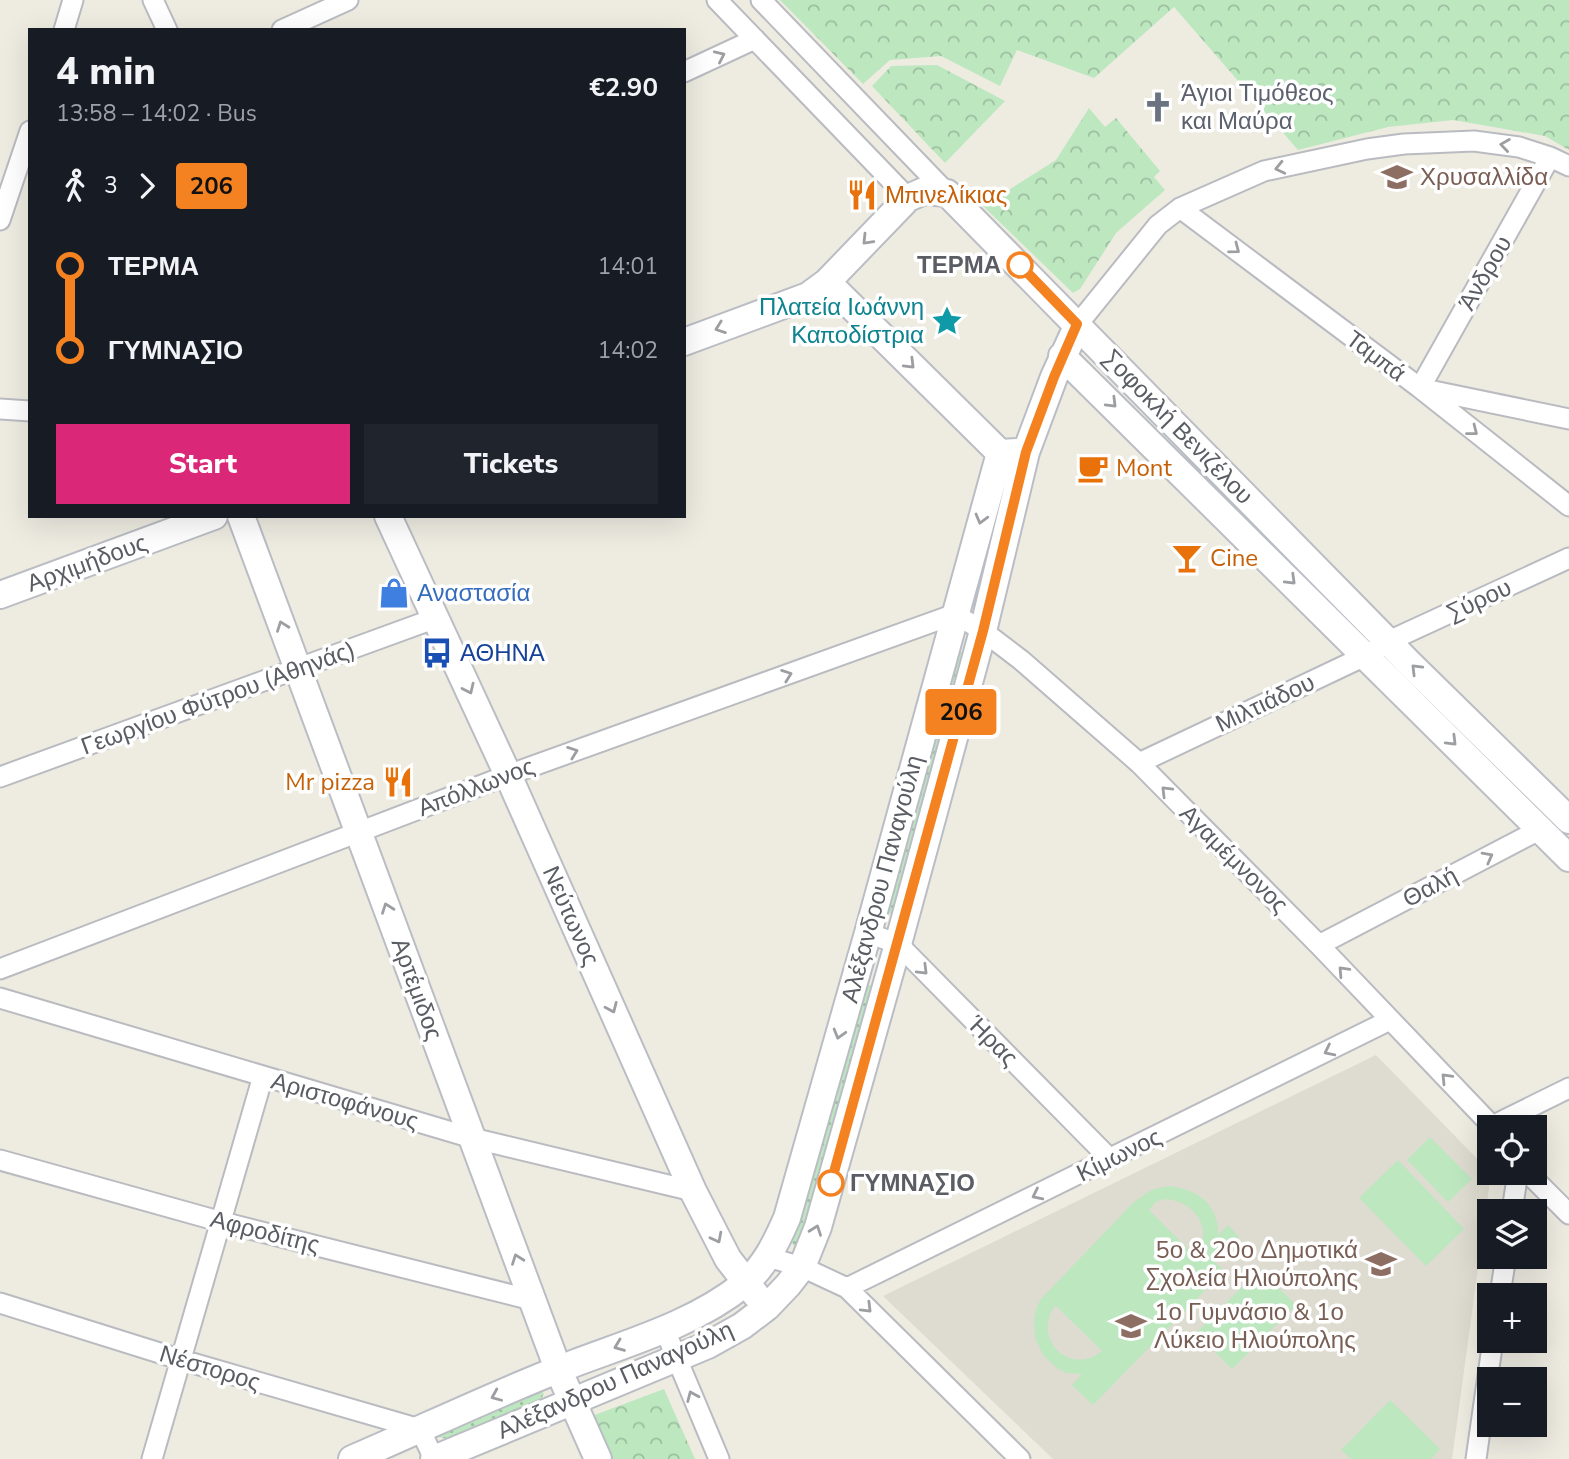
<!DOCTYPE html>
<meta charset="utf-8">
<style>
body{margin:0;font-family:"Nunito Sans",sans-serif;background:#20242c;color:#f1f3f6;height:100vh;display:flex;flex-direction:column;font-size:26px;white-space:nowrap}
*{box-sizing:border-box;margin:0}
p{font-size:23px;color:#9ea1a6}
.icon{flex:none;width:38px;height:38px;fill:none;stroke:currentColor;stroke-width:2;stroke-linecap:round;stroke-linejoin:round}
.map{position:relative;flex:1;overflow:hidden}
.sheet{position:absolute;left:28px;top:28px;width:658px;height:490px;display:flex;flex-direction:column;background:#171b24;border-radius:0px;box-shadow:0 7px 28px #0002}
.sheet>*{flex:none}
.badge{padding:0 14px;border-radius:5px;font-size:24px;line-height:46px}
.controls{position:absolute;left:1477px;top:1115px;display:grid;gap:14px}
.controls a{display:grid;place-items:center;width:70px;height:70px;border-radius:0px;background:#171b24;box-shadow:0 7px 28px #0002;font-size:35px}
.map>.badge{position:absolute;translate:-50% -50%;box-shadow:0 0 0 4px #fff}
.legs{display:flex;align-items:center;gap:10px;height:77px;padding:0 28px;font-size:23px}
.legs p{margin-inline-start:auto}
.head{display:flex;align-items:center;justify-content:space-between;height:119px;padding:0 28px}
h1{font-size:38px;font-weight:800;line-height:52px}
.button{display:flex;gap:14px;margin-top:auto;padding:14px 28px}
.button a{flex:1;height:80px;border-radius:0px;background:#db2777;color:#fff;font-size:28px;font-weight:800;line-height:80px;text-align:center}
.button a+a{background:#20242c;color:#f1f3f6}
ul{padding:0 28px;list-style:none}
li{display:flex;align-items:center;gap:24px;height:84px;font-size:26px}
li i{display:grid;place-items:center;width:10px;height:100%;margin:0 9px;background:currentColor}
li i::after{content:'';width:18px;height:18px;margin:-9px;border:5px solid;border-radius:50%;background:#171b24}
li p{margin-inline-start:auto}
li:first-child i{background:linear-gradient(#0000 50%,currentColor 0)}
li:last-child i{background:linear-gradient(currentColor 50%,#0000 0)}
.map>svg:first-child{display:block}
</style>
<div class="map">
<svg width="1569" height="1459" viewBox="0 0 1569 1459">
<defs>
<pattern id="grass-dots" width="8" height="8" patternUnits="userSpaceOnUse" patternTransform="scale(1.75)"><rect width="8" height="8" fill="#bce7bf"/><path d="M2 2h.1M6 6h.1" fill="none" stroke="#9cbe9f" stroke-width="1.8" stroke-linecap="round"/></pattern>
<pattern id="forest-crowns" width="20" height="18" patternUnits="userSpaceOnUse" patternTransform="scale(1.75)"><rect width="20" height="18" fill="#bce7bf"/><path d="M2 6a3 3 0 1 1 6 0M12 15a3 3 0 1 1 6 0" fill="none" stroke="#9cbe9f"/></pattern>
</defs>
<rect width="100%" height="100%" fill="#eeece1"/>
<!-- education -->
<path fill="#dedbd0" d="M1376 1055 1491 1173 1452 1459H1053L883 1296Z"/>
<!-- grass -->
<path fill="url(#grass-dots)" d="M961 652 965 654 893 916 887 912 957 653Z
M870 985 874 987 825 1177 797 1247H795L790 1241 866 986Z
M540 1389 544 1394 540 1400 447 1439 439 1437 438 1433Z"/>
<!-- forest -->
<path fill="url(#forest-crowns)" d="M780 0H1569V150L1545 136 1453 120 1388 127 1298 150 1174 7 1094 78 1017 50 1000 86 941 56 890 60 863 84Z
M937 65 1005 101 945 163 872 86 891 66Z
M1089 108 1105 127 1116 118 1160 171 1154 177 1165 190 1116 233 1080 289 1073 293 983 206 1056 160Z
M664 1389 695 1459H611L592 1416Z"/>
<!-- garden -->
<path fill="#bce7bf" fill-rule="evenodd" d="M1430 1137 1472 1179 1448 1202 1407 1160Z
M1398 1160 1464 1229 1426 1266 1359 1198Z
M1169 1186C1197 1189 1219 1204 1218 1235L1228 1225 1239 1237 1215 1262 1224 1271 1093 1405 1072 1385 1082 1374 1067 1373 1058 1369 1043 1355 1035 1338 1034 1318 1036 1309 1041 1299 1134 1202 1151 1190ZM1164 1199C1193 1199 1217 1231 1194 1255L1149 1210 1156 1202ZM1055 1306H1056L1102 1351C1071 1377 1031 1339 1055 1306Z
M1260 1269 1296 1305 1232 1369 1196 1333Z
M1390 1400 1440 1449 1431 1459H1351L1341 1450Z"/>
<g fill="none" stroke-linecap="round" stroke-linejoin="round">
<!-- street casing -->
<g stroke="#b9bbc1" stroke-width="23">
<path id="street" d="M153 0 167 30
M717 0 908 198
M761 0 947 193
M64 30 73 0
M282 30 348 0
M684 72 755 39
M1180 208 1420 388 1569 506
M0 220 30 131
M1078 324 1158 225 1180 208 1264 171 1367 149 1404 144 1474 141 1519 147 1550 157 1569 166
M1420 388 1550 157
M1424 389 1569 419
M0 409 30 411
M1139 763 1367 655 1389 641 1569 558
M0 777 436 618
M868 933 898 944 1110 1159
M1319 945 1541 829
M0 969 508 775 955 614 983 631 1021 660 1139 763 1319 945 1493 1127
M0 998 472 1138 693 1191
M1492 1126 1569 1088
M0 1160 222 1222 532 1300
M1527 1172 1569 1214
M1512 1211 1518 1172
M774 1247V1254L778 1260 802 1267 847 1288 1020 1459
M847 1288 1390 1020
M1500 1295 1506 1256
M0 1303 182 1360 420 1429 434 1459
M664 1328 719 1459
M152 1459 263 1076
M1476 1459 1493 1340"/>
</g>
<!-- secondary casing -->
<g stroke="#babdc4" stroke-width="30">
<path id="secondary" d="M827 282 1000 453 1017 452
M684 342 808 296 827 282 908 198 924 191 947 193 1409 663 1569 820
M1062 356 1569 858
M241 516 558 1369 598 1459
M388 516 508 775 693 1191 728 1259 756 1295
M0 595 214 516
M352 1459C422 1429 491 1396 562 1368 623 1344 692 1326 744 1284 765 1266 776 1243 787 1218L868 933 1000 453
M434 1459 708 1345 742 1326 767 1307 788 1285 802 1267 818 1227 898 944 983 631 1026 452 1054 377 1078 324"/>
</g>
<!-- street -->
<use href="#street" stroke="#fff" stroke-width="19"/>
<!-- secondary -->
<use href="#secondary" stroke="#fff" stroke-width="26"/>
</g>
<!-- one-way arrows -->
<defs><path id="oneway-chevron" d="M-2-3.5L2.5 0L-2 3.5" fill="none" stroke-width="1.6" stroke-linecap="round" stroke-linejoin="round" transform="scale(1.75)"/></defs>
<g stroke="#9c9ea1">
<use href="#oneway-chevron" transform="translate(720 56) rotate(-25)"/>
<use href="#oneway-chevron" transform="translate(1505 145) rotate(-172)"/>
<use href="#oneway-chevron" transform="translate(1280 168) rotate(167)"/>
<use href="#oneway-chevron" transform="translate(867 240) rotate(134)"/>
<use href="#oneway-chevron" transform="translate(1235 249) rotate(37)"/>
<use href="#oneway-chevron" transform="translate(720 328) rotate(160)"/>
<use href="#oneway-chevron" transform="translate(910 364) rotate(45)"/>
<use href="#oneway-chevron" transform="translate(1112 403) rotate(45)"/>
<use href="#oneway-chevron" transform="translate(1473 431) rotate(38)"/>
<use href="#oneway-chevron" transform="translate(981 519) rotate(105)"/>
<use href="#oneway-chevron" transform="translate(1291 580) rotate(44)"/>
<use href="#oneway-chevron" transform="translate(282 626) rotate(-110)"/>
<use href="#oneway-chevron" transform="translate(1416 669) rotate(-135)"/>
<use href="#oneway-chevron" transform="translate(787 675) rotate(-20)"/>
<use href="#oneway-chevron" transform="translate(469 689) rotate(65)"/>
<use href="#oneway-chevron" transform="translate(1452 741) rotate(45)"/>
<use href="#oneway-chevron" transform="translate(573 752) rotate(-20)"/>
<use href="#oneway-chevron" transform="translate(1166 791) rotate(-135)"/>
<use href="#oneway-chevron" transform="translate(1488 857) rotate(-28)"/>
<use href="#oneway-chevron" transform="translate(387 908) rotate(-110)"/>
<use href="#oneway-chevron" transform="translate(923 970) rotate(45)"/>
<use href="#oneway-chevron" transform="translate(1343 971) rotate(-133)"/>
<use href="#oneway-chevron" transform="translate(612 1008) rotate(66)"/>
<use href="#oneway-chevron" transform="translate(839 1034) rotate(106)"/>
<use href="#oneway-chevron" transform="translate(1329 1051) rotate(154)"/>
<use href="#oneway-chevron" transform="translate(1446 1078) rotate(-134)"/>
<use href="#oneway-chevron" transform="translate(1037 1195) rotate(154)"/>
<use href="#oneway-chevron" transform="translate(816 1230) rotate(-70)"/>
<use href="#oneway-chevron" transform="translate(717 1238) rotate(63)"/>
<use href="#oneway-chevron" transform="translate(517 1259) rotate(-110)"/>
<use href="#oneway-chevron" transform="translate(867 1308) rotate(45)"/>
<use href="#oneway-chevron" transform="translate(619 1346) rotate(159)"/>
<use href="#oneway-chevron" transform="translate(496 1396) rotate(157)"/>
<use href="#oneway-chevron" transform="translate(692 1396) rotate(-113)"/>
</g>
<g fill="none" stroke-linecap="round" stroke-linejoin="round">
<!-- line-1 casing -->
<g stroke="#fff" stroke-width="16">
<path id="line-1" d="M831 1183 983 631 1026 452 1054 377 1077 324 1020 265"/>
</g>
<!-- line-1 -->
<use href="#line-1" stroke="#f58220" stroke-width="10"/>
</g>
<!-- icons -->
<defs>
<g id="church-bare" transform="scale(2.415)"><path d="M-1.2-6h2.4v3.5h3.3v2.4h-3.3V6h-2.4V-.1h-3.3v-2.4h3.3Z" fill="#6b7280" stroke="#fff" stroke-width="2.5" paint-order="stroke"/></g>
<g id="school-bare" transform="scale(2.415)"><path d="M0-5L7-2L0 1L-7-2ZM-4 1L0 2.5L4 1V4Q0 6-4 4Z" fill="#8d6e63" stroke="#fff" stroke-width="2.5" paint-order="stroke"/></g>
<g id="restaurant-bare" transform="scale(2.415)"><path d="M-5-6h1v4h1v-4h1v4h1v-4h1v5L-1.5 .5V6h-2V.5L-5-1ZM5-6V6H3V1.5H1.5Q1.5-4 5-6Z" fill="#e8710a" stroke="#fff" stroke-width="2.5" paint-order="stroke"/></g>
<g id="sight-bare" transform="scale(2.415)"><path d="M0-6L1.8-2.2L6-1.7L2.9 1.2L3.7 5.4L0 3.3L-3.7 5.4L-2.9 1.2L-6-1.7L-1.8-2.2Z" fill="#0f9aa8" stroke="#fff" stroke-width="2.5" paint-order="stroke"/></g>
<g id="cafe-bare" transform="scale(2.415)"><path d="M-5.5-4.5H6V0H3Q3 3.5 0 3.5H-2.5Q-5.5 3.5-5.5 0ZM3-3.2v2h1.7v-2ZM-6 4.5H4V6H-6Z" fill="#e8710a" stroke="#fff" stroke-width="2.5" paint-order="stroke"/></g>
<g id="bar-bare" transform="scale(2.415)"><path d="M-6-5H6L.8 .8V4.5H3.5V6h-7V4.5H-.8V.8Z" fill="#e8710a" stroke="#fff" stroke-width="2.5" paint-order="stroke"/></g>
<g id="shop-bare" transform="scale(2.415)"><path d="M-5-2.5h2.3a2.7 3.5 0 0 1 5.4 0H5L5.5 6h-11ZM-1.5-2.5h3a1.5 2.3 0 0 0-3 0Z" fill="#3f7fe0" stroke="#fff" stroke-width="2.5" paint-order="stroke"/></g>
<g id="bus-bare" transform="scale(2.415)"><path d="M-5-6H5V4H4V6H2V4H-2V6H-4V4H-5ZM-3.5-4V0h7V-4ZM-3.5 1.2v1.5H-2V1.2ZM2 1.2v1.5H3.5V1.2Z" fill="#1a4fb4" stroke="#fff" stroke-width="2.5" paint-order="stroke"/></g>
</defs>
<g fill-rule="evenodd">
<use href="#church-bare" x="1158" y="107"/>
<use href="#school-bare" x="1397" y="177"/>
<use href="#restaurant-bare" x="862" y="195"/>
<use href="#sight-bare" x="947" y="321"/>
<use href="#cafe-bare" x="1093" y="468"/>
<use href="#bar-bare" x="1187" y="558"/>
<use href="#shop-bare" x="394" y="593"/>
<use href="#bus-bare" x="437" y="653"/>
<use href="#restaurant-bare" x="398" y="782"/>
<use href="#school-bare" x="1381" y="1264"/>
<use href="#school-bare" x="1131" y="1326"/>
</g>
<!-- markers -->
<g fill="#fff" stroke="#f58220" stroke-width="3.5">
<circle cx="1020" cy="265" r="12"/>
<circle cx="831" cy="1183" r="12"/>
</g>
<g text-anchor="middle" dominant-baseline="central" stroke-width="7" stroke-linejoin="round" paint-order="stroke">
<!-- worship labels -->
<g font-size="24" fill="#5b616d" stroke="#fff" text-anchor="start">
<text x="1181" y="93">Άγιοι Τιμόθεος<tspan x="1181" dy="28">και Μαύρα</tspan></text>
</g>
<!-- education labels -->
<g font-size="24" fill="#785e54" stroke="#fff" text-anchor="start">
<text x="1420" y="177">Χρυσαλλίδα</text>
<text x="1358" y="1250" text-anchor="end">5ο &amp; 20ο Δημοτικά<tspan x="1358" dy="28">Σχολεία Ηλιούπολης</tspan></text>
<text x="1154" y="1312">1ο Γυμνάσιο &amp; 1ο<tspan x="1154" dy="28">Λύκειο Ηλιούπολης</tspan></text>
</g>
<!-- food labels -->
<g font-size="24" fill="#c56008" stroke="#fff" text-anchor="start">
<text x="885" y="195">Μπινελίκιας</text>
<text x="1116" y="468">Mont</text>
<text x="1210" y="558">Cine</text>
<text x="375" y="782" text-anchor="end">Mr pizza</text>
</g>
<!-- stop labels -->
<g font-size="24" font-weight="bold" fill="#5a5d63" stroke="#fff" text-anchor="end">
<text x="1001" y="265">ΤΕΡΜΑ</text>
<text x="850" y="1183" text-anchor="start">ΓΥΜΝΑΣΙΟ</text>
</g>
<!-- street labels -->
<g font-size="24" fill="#5a5d63" stroke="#fff">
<text transform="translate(1485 273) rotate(-60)">Άνδρου</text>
<text transform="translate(1376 356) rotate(37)">Ταμπά</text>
<text transform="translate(1178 427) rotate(46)">Σοφοκλή Βενιζέλου</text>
<text transform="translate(87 563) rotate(-20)">Αρχιμήδους</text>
<text transform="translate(1479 600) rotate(-25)">Σύρου</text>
<text transform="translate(218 698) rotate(-20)">Γεωργίου Φύτρου (Αθηνάς)</text>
<text transform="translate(1265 703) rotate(-25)">Μιλτιάδου</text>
<text transform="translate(476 787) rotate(-21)">Απόλλωνος</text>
<text transform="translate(1234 859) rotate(45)">Αγαμέμνονος</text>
<text transform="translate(882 879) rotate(-75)">Αλέξανδρου Παναγούλη</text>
<text transform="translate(1430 887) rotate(-28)">Θαλή</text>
<text transform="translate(571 916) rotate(66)">Νεύτωνος</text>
<text transform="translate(417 989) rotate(70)">Αρτέμιδος</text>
<text transform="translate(993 1041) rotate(45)">Ήρας</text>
<text transform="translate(345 1101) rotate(16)">Αριστοφάνους</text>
<text transform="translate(1119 1155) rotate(-26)">Κίμωνος</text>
<text transform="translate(265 1232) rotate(14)">Αφροδίτης</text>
<text transform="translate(210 1368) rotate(17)">Νέστορος</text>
<text transform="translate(615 1380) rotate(-24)">Αλέξανδρου Παναγούλη</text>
</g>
<!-- culture labels -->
<g font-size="24" fill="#0d838f" stroke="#fff" text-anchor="end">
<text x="924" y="307">Πλατεία Ιωάννη<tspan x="924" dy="28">Καποδίστρια</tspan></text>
</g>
<!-- shop labels -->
<g font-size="24" fill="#366cbe" stroke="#fff" text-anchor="start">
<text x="417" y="593">Αναστασία</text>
</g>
<!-- transit labels -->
<g font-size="24" fill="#164399" stroke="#fff" text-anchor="start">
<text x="460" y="653">ΑΘΗΝΑ</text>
</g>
</g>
</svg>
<div class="controls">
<a><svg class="icon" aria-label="locate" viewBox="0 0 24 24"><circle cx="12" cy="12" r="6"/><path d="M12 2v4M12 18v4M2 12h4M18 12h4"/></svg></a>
<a><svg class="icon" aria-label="layers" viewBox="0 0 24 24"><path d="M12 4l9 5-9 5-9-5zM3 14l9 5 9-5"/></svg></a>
<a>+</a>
<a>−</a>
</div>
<b class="badge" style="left:961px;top:712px;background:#f58220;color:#111">206</b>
<section class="sheet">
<div class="head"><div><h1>4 min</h1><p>13:58 – 14:02 · Bus</p></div><b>€2.90</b></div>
<div class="legs"><svg class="icon" aria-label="walk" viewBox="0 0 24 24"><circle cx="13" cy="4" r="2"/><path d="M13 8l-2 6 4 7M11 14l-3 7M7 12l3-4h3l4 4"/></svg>3<svg class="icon" aria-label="forward" viewBox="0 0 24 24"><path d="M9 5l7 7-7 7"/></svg><b class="badge" style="background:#f58220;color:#111">206</b></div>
<ul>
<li><i style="color:#f58220"></i><b>ΤΕΡΜΑ</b><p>14:01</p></li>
<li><i style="color:#f58220"></i><b>ΓΥΜΝΑΣΙΟ</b><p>14:02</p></li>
</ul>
<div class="button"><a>Start</a><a>Tickets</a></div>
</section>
</div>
